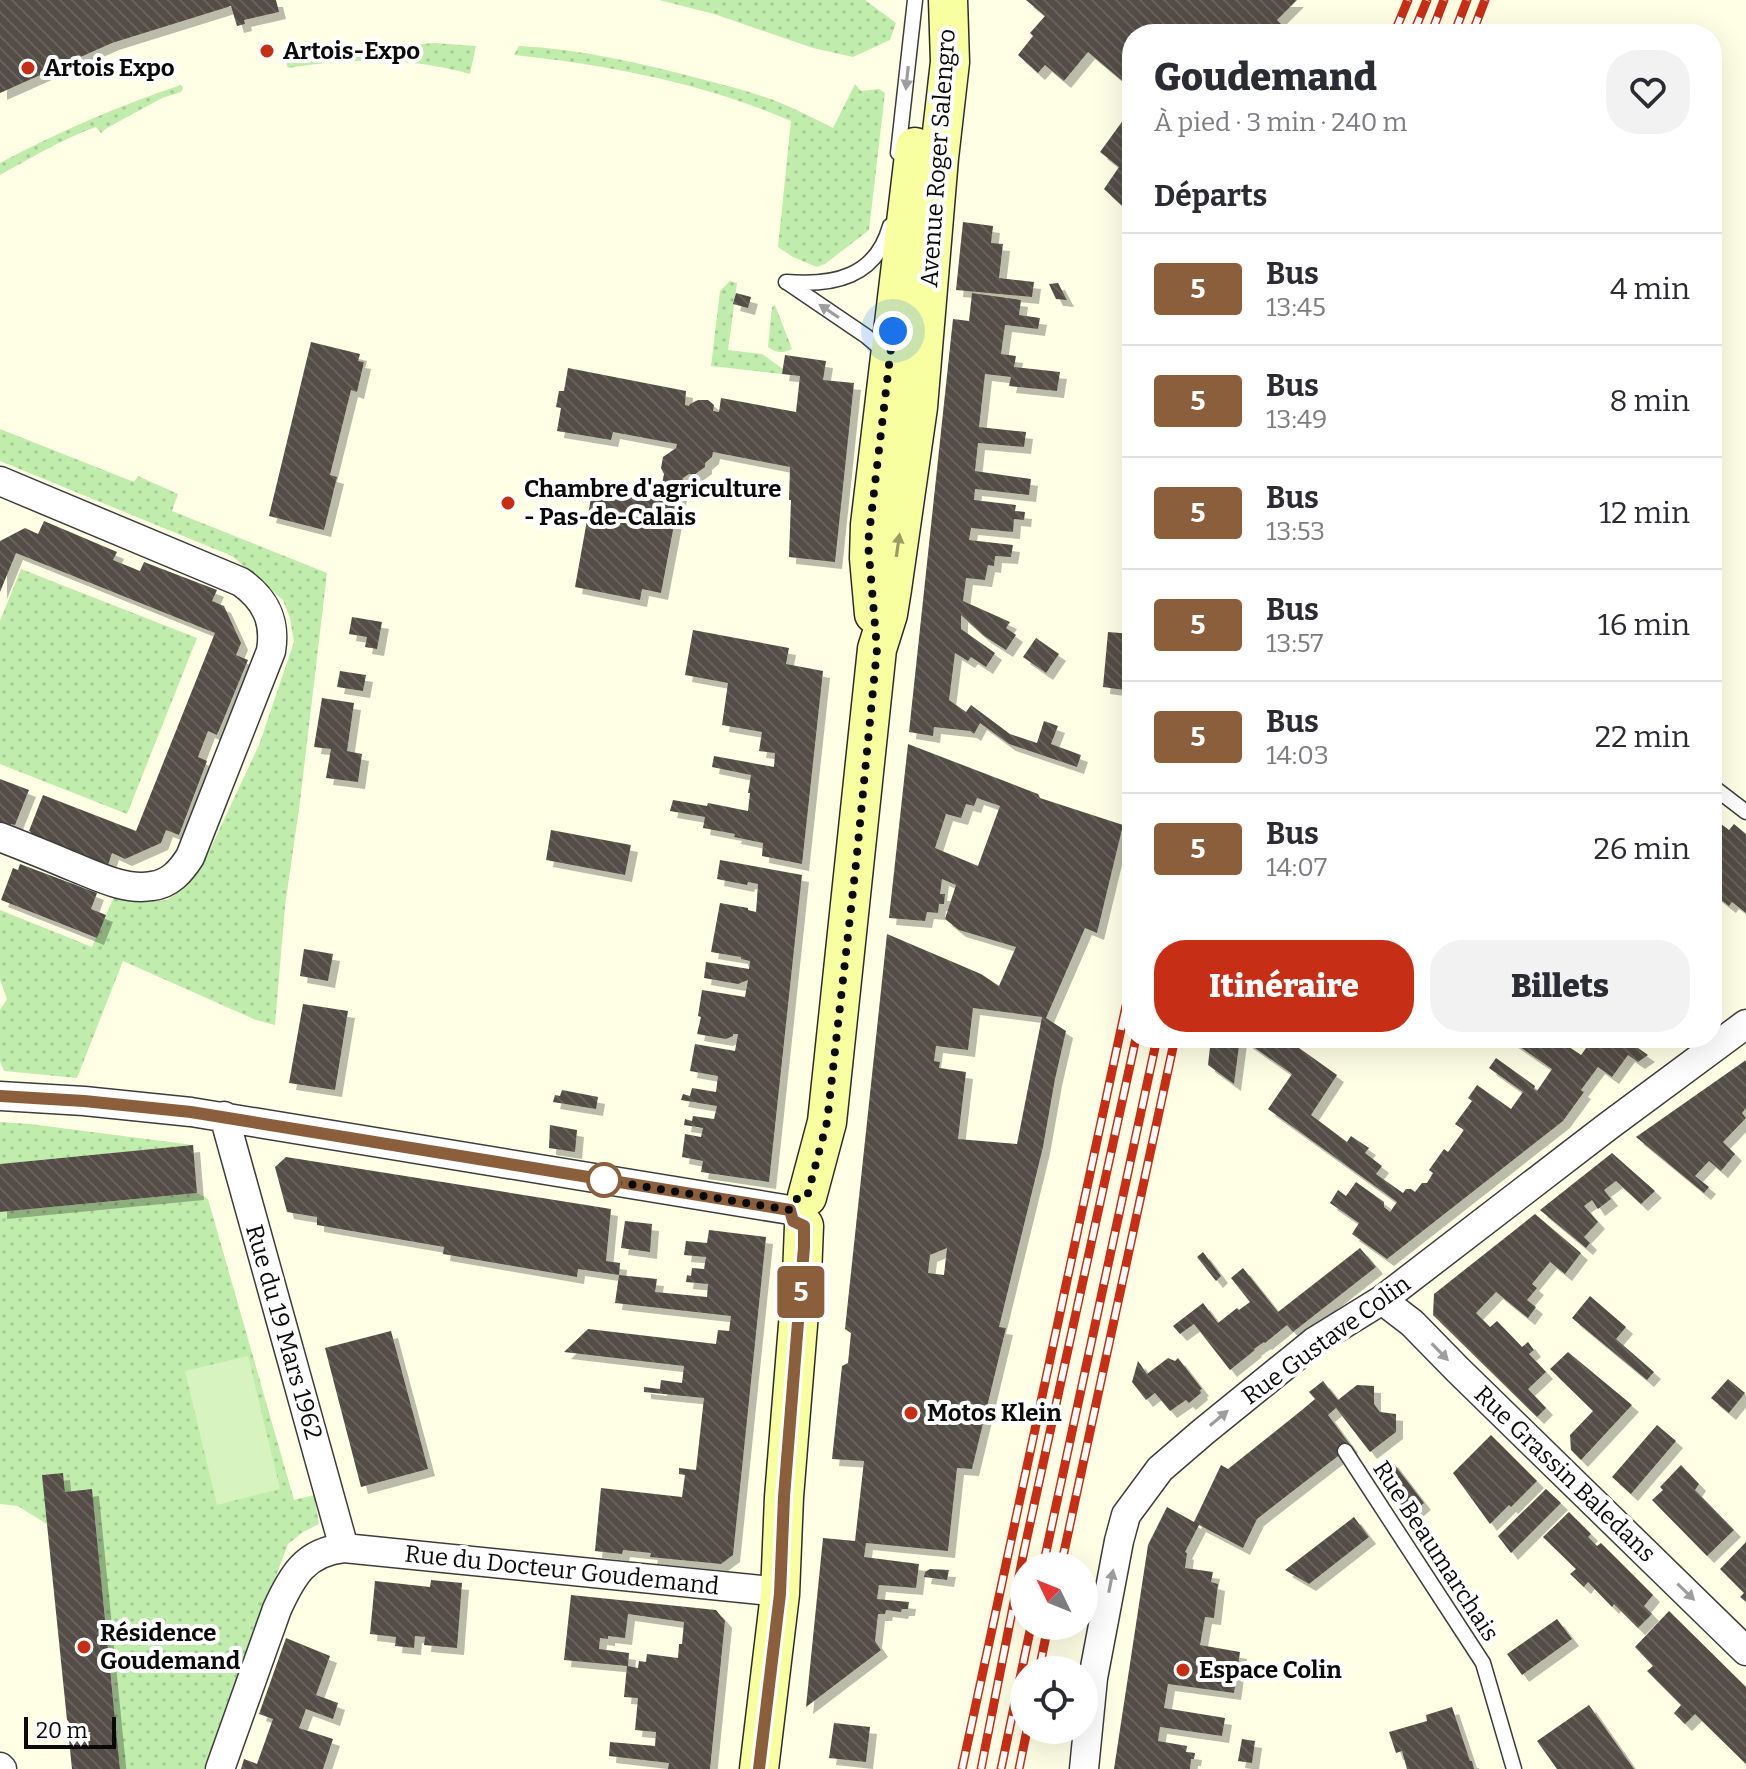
<!DOCTYPE html>
<html lang="fr">
<meta charset="utf-8">
<style>
body{margin:0;font-family:Bitter,serif;background:#f2f2f3;color:#2b2b33;height:100vh;display:flex;flex-direction:column;font-size:30px;white-space:nowrap}
*{box-sizing:border-box;margin:0}
p{font-size:26px;color:#7c7c81}
.icon{flex:none;width:44px;height:44px;fill:none;stroke:currentColor;stroke-width:2;stroke-linecap:round;stroke-linejoin:round}
.map{position:relative;flex:1;overflow:hidden}
.details{position:absolute;left:1122px;top:24px;width:600px;height:1024px;display:flex;flex-direction:column;background:#fff;border-radius:32px;box-shadow:0 8px 32px #0002}
.details>*{flex:none}
.badge{padding:0 16px;border-radius:6px;font-size:28px;line-height:52px}
.needle{width:52px;rotate:313deg}
.tools{position:absolute;left:1010px;top:1552px;display:grid;gap:16px}
.tools a{display:grid;place-items:center;width:88px;height:88px;border-radius:50%;background:#fff;box-shadow:0 8px 32px #0002;font-size:40px}
.scale{position:absolute;left:24px;bottom:20px;width:92px;box-sizing:border-box;padding-left:8px;border:4px solid #0a0a0a;border-top:0;font-size:22px;line-height:28px;white-space:nowrap;color:#0a0a0a;-webkit-text-stroke:6px #fff;paint-order:stroke}
.you{position:absolute;width:40px;height:40px;margin:-20px;border:6px solid #fff;border-radius:50%;background:#1a73e8;box-shadow:0 0 0 12px #1a73e833}
.map>.badge{position:absolute;translate:-50% -50%;box-shadow:0 0 0 4px #fff}
h2{padding:0 32px;font-size:30px;line-height:72px}
.round{display:grid;place-items:center;flex:none;width:84px;height:84px;border-radius:32px;background:#f2f2f3}
.head{display:flex;align-items:center;justify-content:space-between;height:136px;padding:0 32px}
h1{font-size:38px;font-weight:800;line-height:60px}
.button{display:flex;gap:16px;margin-top:auto;padding:16px 32px}
.button a{flex:1;height:92px;border-radius:32px;background:#c62f15;color:#fff;font-size:32px;font-weight:800;line-height:92px;text-align:center}
.button a+a{background:#f2f2f3;color:#2b2b33}
ul{padding:0;list-style:none}
li{display:flex;align-items:center;gap:24px;height:112px;padding:0 32px;border-top:2px solid #e1e1e2}
li div{flex:1}
li b{display:block;font-size:30px}
li em{font-style:normal}
li .badge{min-width:88px;font-weight:700;text-align:center}
.map>svg:first-child{display:block}
</style>
<div class="map">
<svg width="1746" height="1769" viewBox="0 0 1746 1769">
<defs>
<pattern id="green-dots" width="8" height="8" patternUnits="userSpaceOnUse" patternTransform="scale(2)"><rect width="8" height="8" fill="#c1edac"/><path d="M2 2h.1M6 6h.1" fill="none" stroke="#a4ca93" stroke-width="1.8" stroke-linecap="round"/></pattern>
<pattern id="building-back-hatch" width="6" height="6" patternUnits="userSpaceOnUse" patternTransform="scale(2)"><rect width="6" height="6" fill="#534d45"/><path d="M-1 5l2 2M0 0l6 6M5-1l2 2" fill="none" stroke="#67625c"/></pattern>
<filter id="shadow"><feDropShadow dx="7" dy="7" stdDeviation="0" flood-color="#0004"/></filter>
</defs>
<rect width="100%" height="100%" fill="#ffffe6"/>
<!-- green -->
<path fill="url(#green-dots)" d="M659 0H865L896 23 890 40 853 57 813 48 714 14Z
M435 43 476 46 470 74C410 57 348 58 288 68L285 59 319 52Z
M519 46C581 49 640 63 701 79 728 86 757 93 783 104 800 111 817 120 833 128L855 84 861 91 879 89 885 93 869 230 825 264 817 267 793 257 778 247 791 121C704 83 608 65 514 55Z
M181 85 183 88 181 92 162 98 107 128 101 133 96 127C62 139 31 158 0 175V163C58 132 118 106 181 85Z
M730 281 737 283 728 350 762 354 783 369 782 374 711 366 720 291Z
M775 305 792 349C782 354 777 353 768 347L772 307Z
M0 429 134 482 138 476 178 494 172 511 327 573 300 802 285 906 275 1025 256 1020 123 961 77 1078 4 1071 0 1061V1010L7 999 0 980V910L92 947 114 897 149 902 167 900 184 887 207 856 259 745 294 642 290 618 283 600 232 556 0 461Z
M21 569 197 638 127 814 0 764V621Z
M0 1122 30 1124 193 1145 0 1164Z
M197 1193 208 1199 294 1500 314 1495 319 1524 303 1532 288 1544 204 1769H120L92 1490 65 1492 63 1473 43 1475 48 1525 18 1506 0 1504V1212Z"/>
<!-- pitch -->
<path fill="#d7f3bf" d="M248 1356 280 1489 217 1505 185 1371Z"/>
<!-- building -->
<path fill="url(#building-back-hatch)" fill-rule="evenodd" filter="url(#shadow)" d="M0 0H276L279 12 244 20 245 24 237 26 231 6 112 43 0 93Z
M1026 0H1297L1277 20 1291 34H1132V89L1088 52 1064 81 1045 65 1038 73 1018 55 1033 36 1030 33 1045 16Z
M1132 108V215L1104 189 1119 167 1100 152Z
M963 222 993 226 991 243 1003 244 999 278 1034 282 1032 297 956 290Z
M1058 283 1067 300 1056 299 1049 284Z
M736 293 751 297 748 308 733 304Z
M972 293 1021 300 1019 315 1040 318 1038 329 1005 325 1001 354 1016 356 1014 367 1060 372 1057 391 1009 386 1011 377 985 374 979 427 1026 432 1024 447 978 443 975 471 1031 479 1029 495 975 489 974 500 1016 505 1015 511 1025 512 1024 520 1014 519 1013 532 971 528 969 540 1013 545 1011 557 995 556 994 566 988 565 985 580 966 578 963 601 1010 622 1006 628 1016 635 1006 650 984 636 961 615V629L995 653 986 667 971 657 968 661 955 653 949 700 966 712 971 705 1010 734 1037 743 1044 721 1058 726 1051 744 1081 755 1077 767 1009 744 980 723 974 734 970 731 934 727 933 736 909 732 953 319 969 321Z
M311 342 360 354 358 361 364 362 357 392 351 390 330 475 337 477 324 530 269 516Z
M785 355 826 361 823 380 854 383 835 562 789 557 791 500H789L790 467 713 452 712 457 705 463V467L694 475 689 474 683 478 661 593 642 589 640 600 575 587 593 487 659 499 664 474 661 468 663 457 676 448 677 444 613 432 611 440 557 431 561 408 556 407 559 391H564L568 368 686 391 685 405 689 406 690 404 698 400H708L714 405 713 411 719 412 721 398 796 412 800 376 782 374Z
M44 521 117 552 113 560 140 571 144 562 217 590 212 601 224 606 241 643 236 655 248 660 217 735 208 731 198 757 207 761 179 835 166 830 161 843 125 859 112 853 107 868 30 836 31 832 29 831 43 795 136 831 215 633 16 553 0 592V541L25 528 38 534Z
M352 617 382 622 377 649 365 647 367 637 349 634Z
M693 630 789 648 786 664 823 671 802 864 762 856 763 843 734 837 735 834 703 828 705 817 670 811 673 800 707 806 708 803 748 811 750 793H748L751 775 712 767 714 756 774 767 775 753 759 751 762 732 722 725 728 683 685 675Z
M1108 632 1132 634V691L1103 687Z
M1036 638 1059 654 1046 673 1023 657Z
M340 671 366 675 363 691 337 687Z
M322 698 354 703 347 751 362 754 358 782 326 778 331 749 314 747Z
M908 744 1038 794 1040 798 1123 825 1097 933 1085 928 1046 1018 1066 1031 1055 1079 1043 1147 999 1327 1006 1328 972 1469 957 1468 948 1551 866 1543 864 1557 919 1564 916 1588 879 1585 877 1599 909 1602 908 1609H902L901 1612 886 1610 885 1614H878L875 1641 881 1650 806 1707 823 1538 855 1541 864 1461 832 1459 842 1366 848 1363 851 1333 845 1329 887 934 981 974 999 986 1016 947 959 930 945 919 956 885 942 879 940 894H945L944 904H939L938 913 927 912 925 921 889 918ZM977 798 1000 806 978 866 935 848 946 814 961 818 966 804 974 806ZM973 1008 1042 1017 1017 1144 958 1139 966 1072 939 1068 940 1062 934 1061 936 1046 968 1050ZM947 1248 944 1275 928 1273 930 1255Z
M0 779 29 790 15 825 11 824 9 828 0 824Z
M1712 817 1729 830 1734 824 1746 834V913L1732 902 1729 906 1712 893Z
M551 830 631 845 625 875 546 860Z
M720 860 802 875 769 1182 701 1172 703 1161 682 1157 685 1134 701 1137 703 1128 684 1125 685 1119 692 1121 693 1116 714 1119 717 1106 681 1100 683 1094 690 1096 692 1088 716 1092 718 1076 690 1071 695 1044 735 1051 738 1034H733V1036L726 1039 697 1034 701 1017 698 1016 702 990 745 997 748 980 738 984 704 978 706 962 749 969 750 961 741 959V957L711 952 720 903 748 908V910L756 912 757 899 758 884 748 882 747 885 717 879Z
M20 864 97 893 91 909 106 915 97 938 1 900 13 868 18 870Z
M304 949 333 954 328 981 300 976Z
M303 1004 348 1011 335 1090 289 1083Z
M1211 1038H1240L1234 1084 1208 1065Z
M1241 1038H1285L1337 1075 1311 1115 1347 1142 1351 1136 1369 1148 1365 1153 1382 1166 1376 1174 1403 1193 1406 1189H1411L1415 1192 1422 1183H1427L1433 1173 1429 1170 1444 1149 1448 1152 1464 1130 1455 1124 1472 1101 1468 1098 1477 1085 1511 1109 1523 1092 1489 1068 1496 1058 1535 1086 1534 1089 1537 1091 1552 1069 1507 1038H1524L1529 1044 1533 1039 1544 1047 1550 1038H1556L1581 1055 1589 1044 1581 1038H1624L1648 1055 1638 1062 1628 1055 1612 1077 1598 1067 1581 1090 1584 1092 1563 1121 1387 1259 1352 1234 1359 1223 1330 1203 1338 1190 1346 1196 1356 1182 1384 1202V1207L1390 1212 1397 1202 1268 1109 1292 1074Z
M1746 1060V1108L1742 1113 1746 1118 1723 1142 1735 1154 1721 1171 1709 1161 1695 1176 1709 1187 1704 1193 1636 1137Z
M562 1090 598 1097 596 1109 553 1102 555 1095 560 1096Z
M550 1125 577 1130 575 1152 549 1148Z
M193 1145 197 1193 0 1212V1164Z
M1612 1153 1655 1191 1641 1204 1616 1181 1604 1190 1611 1199 1598 1209 1592 1200 1584 1206 1598 1222 1584 1237 1590 1243 1586 1248 1540 1210Z
M286 1157 611 1209 606 1261 620 1263 619 1275 578 1269 577 1277 443 1254 444 1247 317 1225V1217L287 1212 275 1167Z
M1535 1214 1581 1253 1565 1274 1550 1262 1532 1284 1537 1288 1527 1300 1536 1307 1528 1318 1496 1292 1476 1313 1490 1327 1497 1321 1522 1347 1528 1342 1534 1350 1529 1354 1546 1372 1528 1389 1546 1408 1537 1417 1433 1315 1434 1294Z
M625 1221 652 1224 650 1252 621 1248Z
M709 1230 766 1237 733 1555 721 1564 650 1557 651 1553 623 1550 622 1554 595 1551 601 1488 682 1497 685 1475 679 1474V1468L696 1470 704 1398 644 1392V1387L660 1389 661 1380 682 1383 684 1366 564 1352 588 1329 716 1344 718 1330 729 1331 731 1316 615 1303 619 1275 657 1279 655 1292 707 1297 708 1284 686 1282 687 1275 691 1276 692 1268 704 1269 706 1257 684 1255 686 1241 707 1243Z
M1360 1248 1376 1267 1293 1332 1287 1325 1265 1343 1264 1342 1254 1349 1255 1350 1230 1370 1194 1324 1180 1334 1173 1326 1203 1303 1218 1323 1237 1308 1239 1310 1250 1302 1231 1278 1243 1268 1278 1312Z
M1203 1252 1221 1276 1216 1281 1197 1257Z
M1590 1296 1626 1327 1616 1339 1654 1372 1647 1380 1572 1318Z
M391 1331 428 1469 361 1487 325 1348Z
M1568 1352 1632 1405 1581 1460 1571 1450 1570 1435 1593 1411 1550 1369Z
M1168 1358 1175 1361 1178 1358 1202 1389 1200 1390 1201 1393 1189 1403 1186 1400 1170 1411 1155 1393 1146 1400 1132 1382 1138 1361 1147 1374Z
M1728 1379 1745 1393 1729 1413 1711 1398Z
M1323 1381 1338 1400 1357 1385 1374 1386V1404L1380 1412 1396 1414V1432L1370 1452 1336 1408 1328 1415 1351 1446 1257 1519 1243 1548 1199 1525 1185 1552 1187 1553 1185 1568 1213 1572 1211 1582 1218 1584 1214 1618 1205 1617 1200 1645 1240 1652 1234 1693 1168 1684 1164 1708 1225 1718 1222 1736 1160 1727 1158 1741 1187 1746 1186 1752 1195 1753 1194 1759H1191L1190 1769H1114L1148 1545 1167 1507 1194 1522 1221 1465 1228 1469 1302 1410 1315 1399 1309 1392Z
M1657 1425 1676 1441 1631 1494 1612 1477Z
M1491 1435 1537 1481 1511 1507 1509 1505 1490 1524 1453 1473Z
M1391 1460 1424 1503 1407 1517 1373 1474Z
M1681 1465 1699 1484 1695 1490 1734 1530 1707 1556 1652 1500 1663 1490 1660 1487Z
M63 1473 65 1492 92 1489 120 1769H72L42 1475Z
M1546 1489 1561 1503 1511 1553 1498 1536Z
M1569 1512 1591 1534 1588 1537 1597 1546 1601 1543 1653 1595 1644 1606 1652 1614 1638 1628 1614 1604 1612 1607 1588 1582 1584 1587 1570 1574 1576 1569 1543 1537Z
M1354 1517 1369 1537 1309 1584 1285 1570Z
M1746 1542V1602L1740 1597 1744 1593 1720 1569Z
M930 1569 949 1570 947 1580 924 1577 925 1572Z
M431 1580 462 1583 457 1648 424 1645 425 1637 415 1636 414 1648 395 1646 396 1637 370 1634 375 1581 430 1587Z
M571 1595 716 1610 725 1621 710 1769H668L669 1763 609 1756 610 1742 655 1746 656 1732 635 1730 638 1698 624 1697 627 1666 564 1660ZM628 1614 684 1622 682 1644H679L678 1658 647 1654 646 1662 639 1661 638 1668 628 1666 629 1653 599 1649 600 1638 608 1639V1636L625 1638Z
M1669 1611 1746 1687V1764L1695 1714 1685 1724 1674 1713 1681 1705 1647 1671 1653 1666 1635 1647Z
M1557 1619 1572 1639 1522 1675 1507 1654Z
M286 1638 330 1656 316 1695 338 1703 333 1719 306 1709 299 1728 333 1739 323 1769H241L244 1759 257 1764 273 1719 259 1714Z
M1589 1705 1634 1769H1557L1537 1741Z
M1452 1707 1470 1761H1472L1474 1769H1407L1402 1751 1396 1753 1389 1732 1427 1721 1426 1715Z
M834 1723 870 1727 866 1762 829 1758Z
M1242 1739 1255 1741 1252 1763 1238 1761Z"/>
<g fill="none" stroke-linecap="round" stroke-linejoin="round">
<!-- lane casing -->
<g stroke="#3d3d3d" stroke-width="17">
<path id="lane" d="M898 153 915 0
M786 282C834 286 876 277 890 226
M788 283 866 336 885 352
M1712 786 1746 812
M1345 1451 1483 1663 1514 1769"/>
</g>
<!-- street casing -->
<g stroke="#3d3d3d" stroke-width="31">
<path id="street" d="M0 481 241 582C266 600 276 621 271 651L190 857C181 871 170 884 152 886 124 891 95 875 69 865 46 855 23 846 0 837
M0 1096 84 1101 191 1112 790 1210
M224 1116 344 1548
M1382 1300 1412 1323 1458 1370 1746 1651
M0 1767 2 1769
M220 1769 277 1609C292 1576 305 1552 344 1548L761 1590 780 1594
M1084 1769 1093 1678 1119 1541 1126 1515 1160 1469 1203 1432 1314 1342 1382 1300 1607 1127 1746 1024"/>
</g>
<!-- secondary casing -->
<g stroke="#2c2c2c" stroke-width="41">
<path id="secondary" d="M874 614 869 558 870 525 915 147
M807 1197 827 1122 877 649 888 614 892 589 918 407 939 158 950 62 948 0
M759 1769 780 1594 784 1497 802 1276 804 1226"/>
</g>
<!-- lane -->
<use href="#lane" stroke="#fff" stroke-width="14"/>
<!-- street -->
<use href="#street" stroke="#fff" stroke-width="28"/>
<!-- secondary -->
<use href="#secondary" stroke="#f7ffa1" stroke-width="38"/>
<!-- rail casing -->
<g stroke="#c62f15" stroke-width="9">
<path id="rail" d="M1394 34 1408 0
M1413 34 1427 0
M1431 34 1444 0
M1454 34 1467 0
M1472 34 1485 0
M1043 1566 1157 1038
M1061 1566 1175 1038
M1039 1670 1048 1626
M962 1769 1132 978
M981 1769 1024 1551 1136 1038
M1001 1769 1031 1626
M1019 1769 1027 1730"/>
</g>
<!-- rail -->
<use href="#rail" stroke="#fff" stroke-width="6" stroke-dasharray="18" stroke-linecap="butt"/>
</g>
<!-- one-way arrows -->
<defs><path id="oneway-solid" d="M-6-.8H1V-3.2L6.5 0L1 3.2V.8H-6Z" transform="scale(2)"/></defs>
<g fill="#9d9d9d">
<use href="#oneway-solid" transform="translate(907 78) rotate(96)"/>
<use href="#oneway-solid" transform="translate(829 311) rotate(-146)"/>
<use href="#oneway-solid" transform="translate(1440 1352) rotate(46)"/>
<use href="#oneway-solid" transform="translate(1219 1418) rotate(-40)"/>
<use href="#oneway-solid" transform="translate(1111 1581) rotate(-79)"/>
<use href="#oneway-solid" transform="translate(1686 1592) rotate(44)"/>
</g>
<use fill="#989d65" href="#oneway-solid" transform="translate(898 545) rotate(-82)"/>
<g fill="none" stroke-linecap="round" stroke-linejoin="round">
<!-- line casing -->
<g stroke="#fff" stroke-width="18">
<path id="line" d="M0 1096 84 1101 191 1112 790 1210 793 1221 804 1226V1247L784 1497 780 1594 759 1769"/>
</g>
<!-- line -->
<use href="#line" stroke="#8b5e3c" stroke-width="12"/>
<!-- walk -->
<path stroke="#0a0a0a" stroke-width="8" stroke-dasharray="0 14.4" d="M604 1180 790 1210C792 1201 798 1196 807 1197L827 1122 856 864 877 649 868 543 893 331"/>
</g>
<!-- markers -->
<g fill="#c62f15" stroke="#fff" stroke-width="3">
<circle cx="267" cy="51" r="8"/>
<circle cx="28" cy="68" r="8"/>
<circle cx="508" cy="503" r="8"/>
<circle cx="911" cy="1413" r="8"/>
<circle cx="84" cy="1647" r="8"/>
<circle cx="1183" cy="1670" r="8"/>
</g>
<circle fill="#fff" stroke="#8b5e3c" stroke-width="4" cx="604" cy="1180" r="16"/>
<g text-anchor="middle" dominant-baseline="central" stroke-width="8" stroke-linejoin="round" paint-order="stroke">
<!-- poi labels -->
<g font-size="24" font-weight="bold" fill="#0a0a0a" stroke="#fff" text-anchor="start">
<text x="283" y="51">Artois-Expo</text>
<text x="44" y="68">Artois Expo</text>
<text x="524" y="489">Chambre d'agriculture<tspan x="524" dy="28">- Pas-de-Calais</tspan></text>
<text x="927" y="1413">Motos Klein</text>
<text x="100" y="1633">Résidence<tspan x="100" dy="28">Goudemand</tspan></text>
<text x="1199" y="1670">Espace Colin</text>
</g>
<!-- street labels -->
<g font-size="24" fill="#0a0a0a" stroke="#fff">
<text transform="translate(938 158) rotate(-86)">Avenue Roger Salengro</text>
<text transform="translate(284 1332) rotate(74)">Rue du 19 Mars 1962</text>
<text transform="translate(1326 1340) rotate(-36)">Rue Gustave Colin</text>
<text transform="translate(1565 1474) rotate(44)">Rue Grassin Baledans</text>
<text transform="translate(1436 1551) rotate(57)">Rue Beaumarchais</text>
<text transform="translate(562 1570) rotate(6)">Rue du Docteur Goudemand</text>
</g>
</g>
</svg>
<div class="tools">
<a><svg class="needle" viewBox="-14 -14 28 28"><path d="M0-13l5 13h-10z" fill="#e53935"/><path d="M0 13l5-13h-10z" fill="#7c7c81"/></svg></a>
<a><svg class="icon" aria-label="locate" viewBox="0 0 24 24"><circle cx="12" cy="12" r="6"/><path d="M12 2v4M12 18v4M2 12h4M18 12h4"/></svg></a>
</div>
<div class="scale">20 m</div>
<div class="you" style="left:893px;top:331px"></div>
<b class="badge" style="left:801px;top:1292px;background:#8b5e3c;color:#fff">5</b>
<section class="details">
<div class="head"><div><h1>Goudemand</h1><p>À pied · 3 min · 240 m</p></div><a class="round"><svg class="icon" aria-label="heart" viewBox="0 0 24 24"><path d="M12 20l-8-8c-3-5 5-10 8-4 3-6 11-1 8 4z"/></svg></a></div>
<h2>Départs</h2>
<ul>
<li><span class="badge" style="background:#8b5e3c;color:#fff">5</span><div><b>Bus</b><p>13:45</p></div><em>4 min</em></li>
<li><span class="badge" style="background:#8b5e3c;color:#fff">5</span><div><b>Bus</b><p>13:49</p></div><em>8 min</em></li>
<li><span class="badge" style="background:#8b5e3c;color:#fff">5</span><div><b>Bus</b><p>13:53</p></div><em>12 min</em></li>
<li><span class="badge" style="background:#8b5e3c;color:#fff">5</span><div><b>Bus</b><p>13:57</p></div><em>16 min</em></li>
<li><span class="badge" style="background:#8b5e3c;color:#fff">5</span><div><b>Bus</b><p>14:03</p></div><em>22 min</em></li>
<li><span class="badge" style="background:#8b5e3c;color:#fff">5</span><div><b>Bus</b><p>14:07</p></div><em>26 min</em></li>
</ul>
<div class="button"><a>Itinéraire</a><a>Billets</a></div>
</section>
</div>
